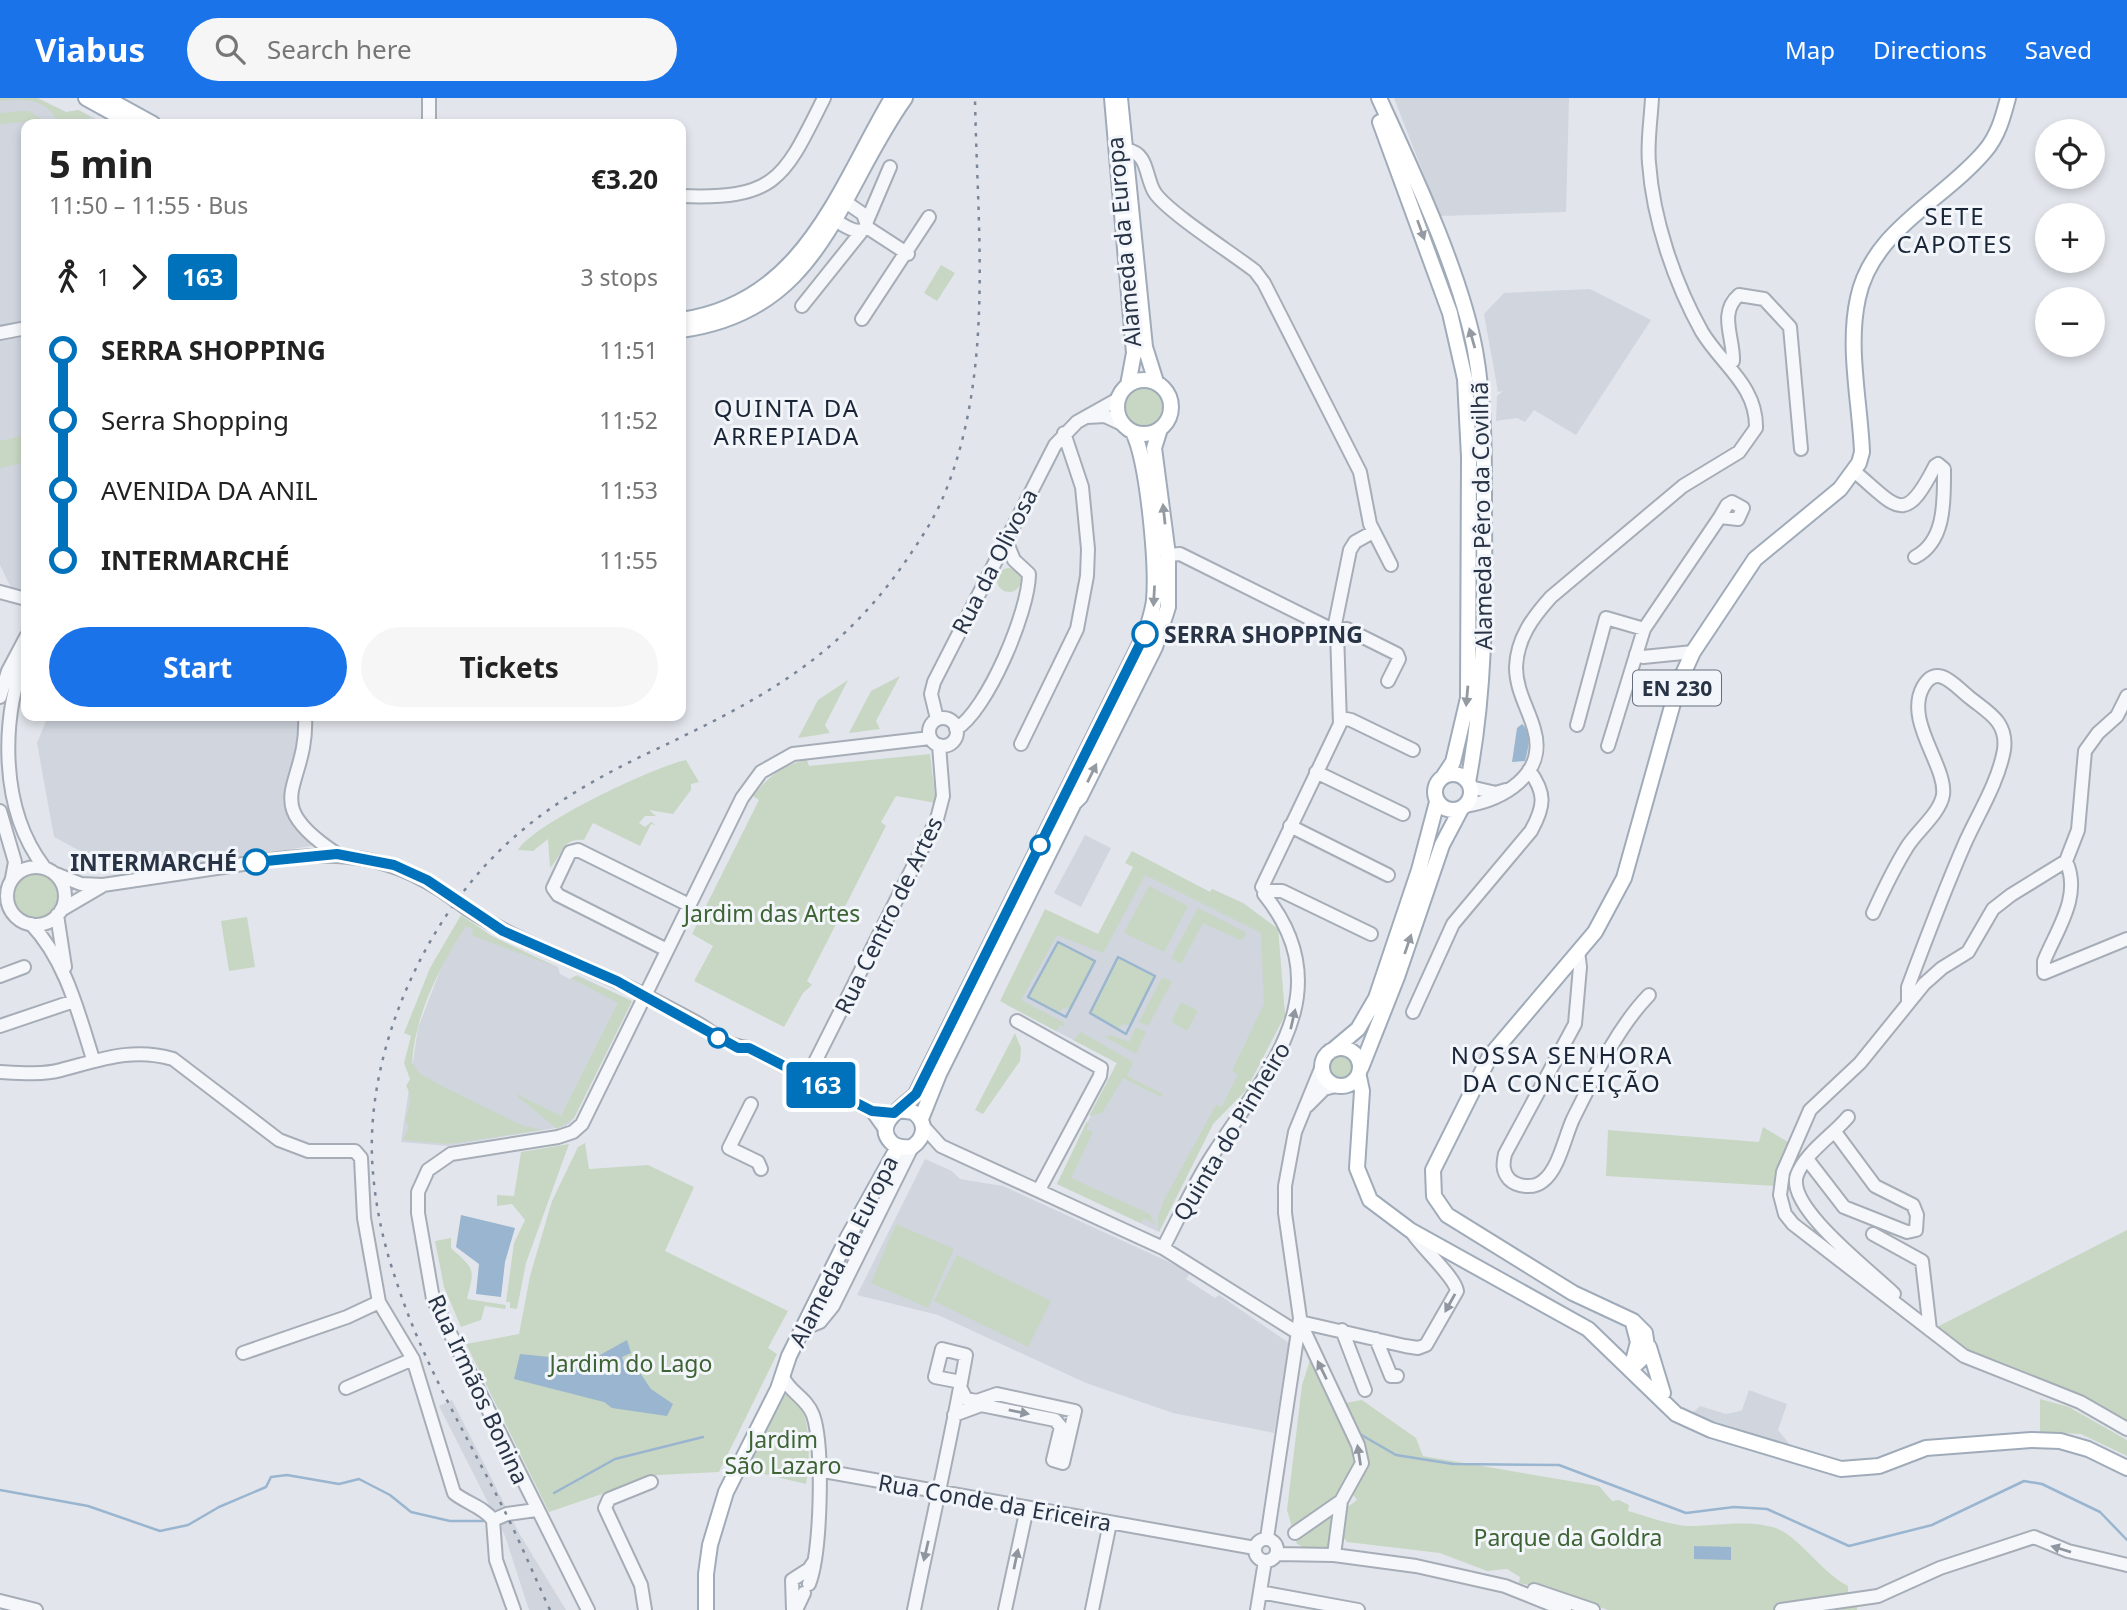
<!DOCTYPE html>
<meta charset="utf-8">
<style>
body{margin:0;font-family:"Noto Sans",sans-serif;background:#f6f6f6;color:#222;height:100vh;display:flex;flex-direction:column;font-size:26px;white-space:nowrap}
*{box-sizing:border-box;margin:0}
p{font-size:23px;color:#767676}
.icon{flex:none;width:38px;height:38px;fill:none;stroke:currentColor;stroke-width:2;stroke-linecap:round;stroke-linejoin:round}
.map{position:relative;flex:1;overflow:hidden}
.panel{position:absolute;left:21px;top:21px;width:665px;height:602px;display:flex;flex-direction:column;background:#fff;border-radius:14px;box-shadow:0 4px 10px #0003}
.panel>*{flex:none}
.badge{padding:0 14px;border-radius:5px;font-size:24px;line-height:46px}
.tools{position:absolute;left:2035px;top:21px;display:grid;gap:14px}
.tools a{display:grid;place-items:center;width:70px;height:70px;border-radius:50%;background:#fff;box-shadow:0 4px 10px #0003;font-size:35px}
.map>.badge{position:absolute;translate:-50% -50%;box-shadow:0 0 0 4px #fff}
.legs{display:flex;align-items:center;gap:10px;height:77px;padding:0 28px;font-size:23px}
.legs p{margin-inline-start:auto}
.head{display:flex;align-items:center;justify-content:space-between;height:119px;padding:0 28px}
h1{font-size:38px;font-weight:700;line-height:52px}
.button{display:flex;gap:14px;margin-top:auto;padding:14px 28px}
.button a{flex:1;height:80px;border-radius:42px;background:#1a73e8;color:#fff;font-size:28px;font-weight:700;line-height:80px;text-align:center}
.button a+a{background:#f6f6f6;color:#222}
ul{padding:0 28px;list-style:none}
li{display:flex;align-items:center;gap:24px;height:70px;font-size:26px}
li i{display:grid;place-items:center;width:10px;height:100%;margin:0 9px;background:currentColor}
li i::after{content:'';width:18px;height:18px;margin:-9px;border:5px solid;border-radius:50%;background:#fff}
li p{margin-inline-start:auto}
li:first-child i{background:linear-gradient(#0000 50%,currentColor 0)}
li:last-child i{background:linear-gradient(currentColor 50%,#0000 0)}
header{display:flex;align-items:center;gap:42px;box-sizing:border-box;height:98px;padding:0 35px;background:#1a73e8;color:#fff}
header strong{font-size:33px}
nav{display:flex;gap:38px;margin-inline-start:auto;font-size:24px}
.search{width:490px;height:63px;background:#f6f6f6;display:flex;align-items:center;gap:18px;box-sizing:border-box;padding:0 24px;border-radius:38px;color:#767676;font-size:26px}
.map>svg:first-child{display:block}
</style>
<header>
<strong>Viabus</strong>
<div class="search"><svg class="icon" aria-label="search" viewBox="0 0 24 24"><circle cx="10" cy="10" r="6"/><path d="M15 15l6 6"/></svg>Search here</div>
<nav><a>Map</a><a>Directions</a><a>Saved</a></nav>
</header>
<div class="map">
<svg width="2127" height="1512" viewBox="0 0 2127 1512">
<rect width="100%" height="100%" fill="#e2e6ec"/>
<!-- built -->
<path fill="#d0d5de" d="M0 0H38L66 14 78 12 107 26H26V491L11 490 0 467Z
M1394 0H1569L1566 114 1440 118Z
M1590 191 1651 222 1576 337 1534 312 1525 324 1517 320 1496 323 1497 298 1503 293 1498 294 1484 216 1504 195Z
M48 618H302V637L286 704 287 713 295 729 318 747 173 769 163 766 159 759 106 767 54 739 37 645Z
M1085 737 1111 750 1081 809 1054 795Z
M1147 762 1210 794 1212 791 1243 805 1278 831 1285 917 1246 992 1213 1026 1159 1134 1057 1086 1117 965 1007 907 1049 827 1100 852Z
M466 827 558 869 560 876 570 881 577 877 632 903 574 1020 567 1028 448 1048 401 1044 418 930 443 865Z
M925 1061 952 1073 960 1081 1003 1088 1169 1164 1190 1175 1186 1181 1215 1200 1219 1197 1289 1245 1274 1335 1173 1315 1086 1285 938 1217 857 1197Z
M1749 1292 1787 1306 1778 1332 1796 1354 1690 1317 1700 1308 1726 1316 1736 1314 1742 1312Z
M452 1302 519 1435 566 1512H529L505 1438 439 1308Z"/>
<!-- green -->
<path fill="#c8d7c3" d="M0 0H36L66 14 79 12 90 19 86 26H59C47 0 25 1 0 3Z
M20 13H29L43 22 0 26V15Z
M941 167 955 175 937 203 924 195Z
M1124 309a20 20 0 1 1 40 0a20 20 0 1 1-40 0Z
M26 337V364L0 370V343Z
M997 482a12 12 0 1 1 24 0a12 12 0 1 1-24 0Z
M900 578 876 623 880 631 849 635 871 593Z
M848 582 825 627 830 635 798 640 818 602Z
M930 656 936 705 896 698 881 724 886 728 807 883 812 887 803 895 784 929 694 883 713 848 692 836 759 702 753 698C768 679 783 666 807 662L809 668Z
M686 662 699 684 691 686V692L673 716 649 712 656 718H645L639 725 645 729 651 724 656 727 651 726 640 748 593 725 584 742C561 740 563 757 550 770L548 741 533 753 518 752C533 726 653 669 686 662Z
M1132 753 1210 794 1212 791 1243 805 1278 831 1285 917 1246 992 1213 1026 1159 1134 1158 1119 1164 1102 1216 1007 1222 1009 1238 976 1232 973 1264 906 1261 835 1145 777 1103 855 1057 837 1021 902 1063 924 1065 929 1060 927 1056 933 1000 903 1045 811 1098 836 1133 769 1125 765Z
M14 798a22 22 0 1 1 44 0a22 22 0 1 1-44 0Z
M1149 788 1188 808 1164 854 1124 835Z
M1198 810 1245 834 1246 838 1240 842 1203 825 1181 866 1171 860Z
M461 817 492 838 558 870 471 837 474 832 466 828C440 868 415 916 412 965L420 976 446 990 521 1027 542 1032 449 1046 403 1042 409 1028 405 1022C409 1012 413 998 406 988L410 981 404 965 411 938 404 935 430 870Z
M247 819 255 869 229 873 221 823Z
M1058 844 1095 863 1070 911 1063 910 1058 915 1028 899Z
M1118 859 1155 878 1130 927 1123 926 1118 931 1090 915Z
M576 878 632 903 574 1020 557 1031 516 997 519 994 518 997 561 1018 618 905 571 880Z
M1165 880 1172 884 1148 928 1139 924 1161 881Z
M1181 904 1198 913 1187 933 1171 924Z
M1136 929 1146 934 1136 956 1105 939 1111 937 1129 944Z
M1081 934 1133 964 1127 978 1163 996 1161 999 1123 980 1102 1015 1089 1018 1117 965 1073 942Z
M1015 935 1021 950 1020 963 983 1016 975 1012Z
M1327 966a13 13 0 1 1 26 0a13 13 0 1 1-26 0Z
M1087 1023 1089 1027 1086 1030 1088 1033 1091 1032 1092 1036 1071 1080 1150 1116 1155 1126 1144 1120 1141 1125 1057 1086Z
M1763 1029 1788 1044 1775 1088 1606 1078 1608 1032 1759 1044Z
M585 1045 589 1071 648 1067 694 1089 665 1153 788 1213 768 1250 777 1256 719 1374 658 1377 549 1414 466 1246 519 1236 530 1178 552 1103 578 1049Z
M569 1046 526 1165 517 1211 510 1210V1204H506L514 1145 525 1122 512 1106 497 1108V1097L514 1098 521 1054Z
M896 1126 954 1151 928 1210 871 1185Z
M2127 1132V1325L1965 1253 1935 1230Z
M451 1140V1150C475 1172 475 1170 467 1201L506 1207 505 1211 485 1208 481 1222 461 1229 444 1189 435 1143Z
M957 1157 1051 1203 1028 1249 934 1203Z
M1310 1262 1356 1350 1357 1364 1332 1440 1327 1449 1308 1451 1297 1446 1287 1412 1302 1287Z
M783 1297C814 1295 810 1367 806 1386L747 1372Z
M2040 1301 2069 1309 2127 1342V1358L2081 1336 2040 1334Z
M1362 1302 1416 1340 1423 1358 1599 1388 1612 1403 1619 1402 1629 1407 1628 1413C1647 1418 1667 1426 1686 1428 1713 1429 1763 1418 1787 1436 1809 1452 1825 1476 1848 1488V1495L1857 1504V1512H1608L1555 1493 1519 1485 1520 1479 1507 1471 1487 1473 1440 1455 1347 1444 1343 1439 1346 1410 1357 1402 1352 1395 1366 1365 1345 1305Z"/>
<!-- water -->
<path fill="#9ab5cf" d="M1522 626C1533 635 1528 651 1525 663L1512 664 1517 630Z
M461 1117 515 1130 505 1164 501 1199 476 1196 479 1166 456 1149Z
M627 1242 631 1255 622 1259 626 1271 636 1269 651 1291 673 1306 667 1318 612 1310 604 1304 514 1281 520 1256 589 1263Z
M1694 1448 1731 1449V1462L1694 1461Z"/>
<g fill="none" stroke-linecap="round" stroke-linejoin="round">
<!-- stream -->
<path stroke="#9ab5cf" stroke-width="2.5" d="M1058 844 1095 863 1066 919 1028 899Z
M1118 859 1155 878 1126 936 1090 915Z
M1358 1335 1396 1357 1453 1366 1559 1367 1686 1415 1734 1409 1767 1411 1849 1448 1932 1427 2024 1383 2042 1386 2100 1414 2127 1442
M0 1392 88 1408 160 1433 188 1427 219 1409 266 1389 271 1379 287 1377 339 1386 359 1381 390 1397 411 1414 450 1423H483
M554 1395 615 1361 703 1339"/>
<!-- minor casing -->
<g stroke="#a6adb7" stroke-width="16">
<path id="minor" d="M429 26V0
M1127 52C1149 55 1145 80 1155 95 1169 115 1232 155 1255 173L1264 185 1360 374 1370 426 1391 467
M681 98C777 102 784 80 824 0
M836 123C847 129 856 137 868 130L863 116 847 105
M867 123 890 69
M868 130 908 156
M802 208 862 133
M862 221 929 119
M0 235 26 230
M1728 267 1733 263C1734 240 1718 215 1739 197L1764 201 1790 229 1801 351
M1087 319 1105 318 1122 326
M1855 374C1897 409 1904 429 1935 368L1938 366 1944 371C1944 402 1946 443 1915 459
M1168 457 1180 456 1337 534 1340 626 1262 789
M0 494 26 501
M1334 531 1350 452 1355 444 1373 434
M1336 532 1347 531 1397 556 1399 561 1388 583
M26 556C0 623 0 711 44 769
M1636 556 1643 559 1693 554
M2127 598 2117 618 2098 635 2085 653 2078 732 2066 763 2011 797 1993 811 1968 854 1942 870 1924 886 1860 965 1810 1012 1783 1074 1780 1097 1785 1116 1793 1126 1964 1258 2080 1304 2127 1331
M0 599 8 573 26 539
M305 618C309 690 255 702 337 756
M1341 620 1351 622 1413 652
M929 634a14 14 0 1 1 28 0a14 14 0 1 1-28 0Z
M937 621 931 596 934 584 1055 347 1077 324 1118 301
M1577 627 1606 520 1644 531
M956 631C987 613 1029 513 1029 476L1014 462 1005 440
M1021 646 1077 531 1087 478 1088 451 1082 389 1064 335
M1608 648 1644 531 1720 419 1738 421 1743 410 1732 404 1727 407 1720 419
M1316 674 1403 716
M1470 689 1496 695 1506 692
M1465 708C1502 702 1548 677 1534 631 1528 610 1516 592 1516 569 1517 540 1533 519 1551 499L1683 388 1739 354 1756 330C1757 288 1722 267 1702 234 1674 184 1653 121 1649 65 1647 44 1651 21 1652 0
M0 713 15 764 12 780
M1290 728 1388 777
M2066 763C2082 798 2057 831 2044 863V875L2127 841
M7 798a29 29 0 1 1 58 0a29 29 0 1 1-58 0Z
M56 776 81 786 103 787C145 781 188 774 230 768 320 754 378 746 455 802
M1265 793H1282L1371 836
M466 810C513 841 565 859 616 883 642 895 667 909 692 922 712 932 725 949 749 950L872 1013 885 1031
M61 812 102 788
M1873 815C1883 793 1894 770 1907 749 1917 733 1940 715 1943 697 1947 668 1904 623 1923 589 1937 564 1955 588 1969 599 1987 614 2008 623 2004 652 1998 685 1978 716 1965 745 1944 793 1926 841 1908 889V904
M57 817 65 869
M31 826C66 863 78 914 93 961
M667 852 558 797 553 790 570 754 578 752 689 807
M1578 853 1580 869 1575 926 1505 1056C1503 1065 1502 1073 1509 1081 1517 1089 1534 1091 1543 1083 1559 1071 1565 1038 1573 1021 1594 979 1617 930 1649 897
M0 878 24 869
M1413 914 1453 826 1531 733C1545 708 1546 695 1529 672
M1017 923 1101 970 1100 978 1039 1092
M0 928 74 903
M0 974C18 975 43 977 61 972 100 962 132 949 173 961L279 1042 308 1053H355L361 1060 364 1120 379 1204 413 1261 454 1395C466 1405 484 1409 493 1422
M807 980 937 721 943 698 939 647
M751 1006 729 1050 758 1064 761 1071
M1307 1008 1324 991 1335 988
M1848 1019C1833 1037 1805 1055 1797 1077 1785 1109 1872 1174 1894 1196
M924 1029 941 1048 1163 1150 1298 1235
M1807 1061 1844 1109 1907 1134 1916 1132 1917 1117 1913 1107 1875 1088 1835 1034
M1873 1136 1922 1163 1930 1232
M1163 1150C1180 1118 1194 1085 1214 1055 1267 973 1343 894 1264 796
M1300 1224 1405 1248 1418 1250 1426 1247 1457 1193C1455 1179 1421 1149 1411 1133
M1300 1224 1358 1347 1362 1365 1341 1403 1334 1457
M802 1231 820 1224 833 1208 912 1049
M1342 1232 1365 1292
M1376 1241 1391 1278H1397
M243 1255 347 1219 379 1204
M783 1279C789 1294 807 1300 813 1317 824 1348 821 1456 809 1486
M346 1290 413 1261
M954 1317 981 1307 1055 1322 1061 1329 1053 1362 1063 1365 1075 1313 997 1296 977 1303 966 1301 960 1289
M818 1372 1255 1450
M493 1422 496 1462 514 1512
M493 1422 507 1416 536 1412
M1295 1435 1341 1403
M1267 1440 1300 1220 1285 1115V1088L1295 1034 1322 968
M1255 1452a11 11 0 1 1 22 0a11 11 0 1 1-22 0Z
M1277 1456 1334 1457 1416 1468 1505 1488 1565 1512
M1534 1492 1593 1512
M1260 1494 1358 1512
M0 1503 36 1512
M588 1512 433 1201 418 1115V1094L428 1072 451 1056 558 1039 573 1034 582 1026 742 700 761 674 793 656 930 640
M645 1512 641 1487 605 1410 609 1401 651 1384
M793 1512 792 1482 809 1471 815 1462
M796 1512 804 1495
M914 1512C931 1427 951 1343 966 1257L942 1251 935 1279 961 1284
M1005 1512 1027 1410
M1092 1512 1110 1425
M1257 1512 1265 1463
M1781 1512 1878 1498 1940 1470 2034 1439 2068 1453 2127 1467"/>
</g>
<!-- major casing -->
<g stroke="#a0abb9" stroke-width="18">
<path id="major" d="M86 0 133 26
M106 0 153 26
M1112 0 1134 255 1128 287
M1120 0 1145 249 1156 284
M1379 0C1413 74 1460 173 1475 252 1485 308 1484 364 1484 421 1485 511 1485 595 1468 684
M1380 24 1450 215 1465 281 1469 359 1468 600 1453 664 1443 679
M681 222C804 204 837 93 892 0
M681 232C822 213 836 97 905 0
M1117 309a27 27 0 1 1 54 0a27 27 0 1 1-54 0Z
M1435 694a18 18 0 1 1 36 0a18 18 0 1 1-36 0Z
M1322 969a19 19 0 1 1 38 0a19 19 0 1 1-38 0Z
M1333 952 1358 931 1376 900 1419 772 1437 704
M1361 970 1397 879 1442 747 1461 711
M1359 979 1362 993 1357 1070 1370 1102 1410 1132 1588 1231 1676 1316 1711 1332 1841 1371 1879 1368 1926 1350 2031 1342 2060 1343 2088 1351 2127 1370
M899 1012 913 1014C927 1024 926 1039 912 1049 904 1050 897 1050 891 1044 873 1025 905 1008 916 996L1146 534C1149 523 1153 513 1154 502 1157 467 1148 364 1133 334
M921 1021 939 976 1074 705 1080 699 1155 549 1168 509V457L1154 350 1160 331
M1649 1249 1663 1295
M1631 1271 1648 1255 1645 1235 1633 1223 1573 1195 1447 1117 1434 1098 1433 1072 1490 958 1595 834 1624 780 1678 587 1693 554 1755 461 1840 391 1859 365 1862 354C1860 304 1847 249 1858 200 1872 132 1944 102 1985 53 1998 38 2003 19 2008 0
M1631 1271 1638 1244 1633 1225
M706 1512V1476L710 1447 726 1394 778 1291 789 1258 847 1141 898 1049"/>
</g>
<!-- minor -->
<use href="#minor" stroke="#f6f7fa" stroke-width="12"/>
<!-- major -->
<use href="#major" stroke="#fff" stroke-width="14"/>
<!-- rail -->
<path stroke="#7a8697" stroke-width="2.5" stroke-dasharray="3.5 7" stroke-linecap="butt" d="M550 1512C532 1473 516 1434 496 1396 460 1326 420 1258 396 1182 384 1148 376 1111 373 1075 362 955 427 812 519 735 556 703 599 679 642 658 749 607 833 567 903 467 918 445 934 422 944 397 995 275 977 129 975 0"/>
<!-- minor-bridge casing -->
<g stroke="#a6adb7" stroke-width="16" stroke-linecap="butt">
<path id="minor-bridge" d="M455 802 466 810"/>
</g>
<!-- minor-bridge -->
<use href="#minor-bridge" stroke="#f6f7fa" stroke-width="12"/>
</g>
<!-- one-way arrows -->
<defs><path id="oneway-solid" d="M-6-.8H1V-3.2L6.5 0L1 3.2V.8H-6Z" transform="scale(1.75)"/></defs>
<g fill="#949aa2">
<use href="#oneway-solid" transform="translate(1421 132) rotate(70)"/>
<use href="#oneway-solid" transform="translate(1472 240) rotate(-106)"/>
<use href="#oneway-solid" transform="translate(1164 416) rotate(-96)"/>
<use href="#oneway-solid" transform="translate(1154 498) rotate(93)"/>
<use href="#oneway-solid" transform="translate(1467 598) rotate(95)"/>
<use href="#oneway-solid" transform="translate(1092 675) rotate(-64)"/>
<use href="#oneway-solid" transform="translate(1408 846) rotate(-71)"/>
</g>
<g fill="#8f96a0">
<use href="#oneway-solid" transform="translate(1293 921) rotate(-77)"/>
<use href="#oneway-solid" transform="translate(1450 1205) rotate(119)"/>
<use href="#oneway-solid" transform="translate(1322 1272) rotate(-116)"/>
<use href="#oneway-solid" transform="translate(1019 1314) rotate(11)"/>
<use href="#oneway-solid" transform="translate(1359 1357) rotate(-99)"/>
<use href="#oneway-solid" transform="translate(2061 1451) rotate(-163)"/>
<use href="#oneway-solid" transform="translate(926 1453) rotate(103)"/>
<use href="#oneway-solid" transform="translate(1016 1461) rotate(-78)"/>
</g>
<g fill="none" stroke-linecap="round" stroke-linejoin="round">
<!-- line-1 casing -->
<g stroke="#fff" stroke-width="16">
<path id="line-1" d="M256 764 337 756 394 767 427 782 503 833 617 883 738 950H749L872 1013 894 1015 916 996 1145 536"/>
</g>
<!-- line-1 -->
<use href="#line-1" stroke="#0072bc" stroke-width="10"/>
</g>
<!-- markers -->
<g fill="#fff" stroke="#0072bc" stroke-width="3.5">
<circle cx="1145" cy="536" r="12"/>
<circle cx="1040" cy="747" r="9"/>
<circle cx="256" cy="764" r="12"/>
<circle cx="718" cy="940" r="9"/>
</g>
<g text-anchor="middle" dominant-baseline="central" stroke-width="6" stroke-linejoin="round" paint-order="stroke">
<!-- shield labels -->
<rect fill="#f2f5f9" stroke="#656e7c" stroke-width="2" x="1633" y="572.5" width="88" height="35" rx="5"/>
<g font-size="21" font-weight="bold" fill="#283446">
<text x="1677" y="590">EN 230</text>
</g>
<!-- street labels -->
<g font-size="23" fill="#283446" stroke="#f2f5f9">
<text transform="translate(1123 144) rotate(-95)">Alameda da Europa</text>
<text transform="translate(1481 418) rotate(-91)">Alameda Pêro da Covilhã</text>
<text transform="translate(994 463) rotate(-63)">Rua da Olivosa</text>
<text transform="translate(888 817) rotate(-64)">Rua Centro de Artes</text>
<text transform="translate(1231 1033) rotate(-59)">Quinta do Pinheiro</text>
<text transform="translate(843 1153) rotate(-63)">Alameda da Europa</text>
<text transform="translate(479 1291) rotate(65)">Rua Irmãos Bonina</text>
<text transform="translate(995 1404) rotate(10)">Rua Conde da Ericeira</text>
</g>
<!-- stop labels -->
<g font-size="23" font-weight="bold" fill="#283446" stroke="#f2f5f9" text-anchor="start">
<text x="1164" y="536">SERRA SHOPPING</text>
<text x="237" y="764" text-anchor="end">INTERMARCHÉ</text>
</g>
<!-- park labels -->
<g font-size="23" fill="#3e6334" stroke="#f2f5f9">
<text x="772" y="815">Jardim das Artes</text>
<text x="631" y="1265">Jardim do Lago</text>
<text x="783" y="1341">Jardim<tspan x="783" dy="26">São Lazaro</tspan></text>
<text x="1568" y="1439">Parque da Goldra</text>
</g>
<!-- neighbourhood labels -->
<g font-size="24" letter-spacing="2" fill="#1a2537" stroke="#f2f5f9">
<text x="1955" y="117">SETE<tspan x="1955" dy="28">CAPOTES</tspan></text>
<text x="787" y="309">QUINTA DA<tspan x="787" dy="28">ARREPIADA</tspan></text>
<text x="1562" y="956">NOSSA SENHORA<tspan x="1562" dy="28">DA CONCEIÇÃO</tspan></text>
</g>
</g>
</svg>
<div class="tools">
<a><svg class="icon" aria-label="locate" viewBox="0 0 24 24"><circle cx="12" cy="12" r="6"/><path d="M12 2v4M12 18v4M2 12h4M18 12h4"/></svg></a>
<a>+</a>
<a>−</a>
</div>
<b class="badge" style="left:821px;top:987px;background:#0072bc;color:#fff">163</b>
<section class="panel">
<div class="head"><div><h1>5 min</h1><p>11:50 – 11:55 · Bus</p></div><b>€3.20</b></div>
<div class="legs"><svg class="icon" aria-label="walk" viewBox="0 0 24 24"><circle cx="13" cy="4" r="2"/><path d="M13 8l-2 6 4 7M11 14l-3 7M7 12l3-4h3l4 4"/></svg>1<svg class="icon" aria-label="forward" viewBox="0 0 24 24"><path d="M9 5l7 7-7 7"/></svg><b class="badge" style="background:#0072bc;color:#fff">163</b><p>3 stops</p></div>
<ul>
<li><i style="color:#0072bc"></i><b>SERRA SHOPPING</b><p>11:51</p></li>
<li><i style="color:#0072bc"></i><span>Serra Shopping</span><p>11:52</p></li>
<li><i style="color:#0072bc"></i><span>AVENIDA DA ANIL</span><p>11:53</p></li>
<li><i style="color:#0072bc"></i><b>INTERMARCHÉ</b><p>11:55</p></li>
</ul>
<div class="button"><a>Start</a><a>Tickets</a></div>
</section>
</div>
